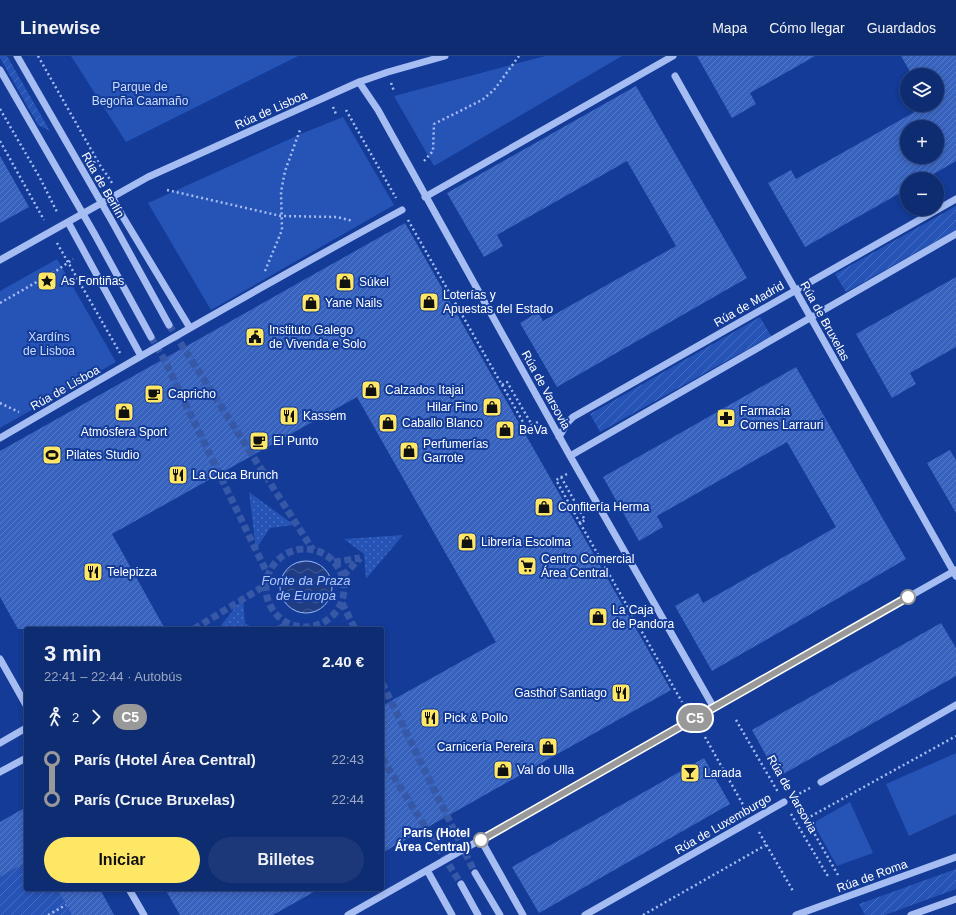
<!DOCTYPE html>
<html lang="es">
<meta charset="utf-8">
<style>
body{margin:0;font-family:Arial,sans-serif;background:#1c3879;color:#f1f3f6;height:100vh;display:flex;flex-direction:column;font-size:15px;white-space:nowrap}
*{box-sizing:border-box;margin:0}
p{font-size:13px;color:#9ba7c3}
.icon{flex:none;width:22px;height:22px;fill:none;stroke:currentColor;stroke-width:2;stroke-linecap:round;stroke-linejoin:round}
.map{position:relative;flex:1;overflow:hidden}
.panel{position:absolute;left:24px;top:571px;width:360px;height:264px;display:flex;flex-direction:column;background:#0e2c71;border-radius:4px;box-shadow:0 2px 6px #0003,0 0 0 1px #2e4884}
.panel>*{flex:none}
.badge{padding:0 8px;border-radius:13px;font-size:14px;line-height:26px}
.controls{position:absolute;left:900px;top:12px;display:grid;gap:8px}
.controls a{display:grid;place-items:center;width:44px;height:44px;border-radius:50%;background:#0e2c71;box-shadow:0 2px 6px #0003,0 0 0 1px #2e4884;font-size:20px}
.map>.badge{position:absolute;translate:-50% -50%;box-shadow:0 0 0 2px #fff}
.legs{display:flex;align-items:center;gap:6px;height:44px;padding:0 20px;font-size:13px}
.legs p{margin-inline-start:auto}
.overview{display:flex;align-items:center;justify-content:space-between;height:68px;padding:0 20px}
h1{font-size:22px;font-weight:800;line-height:30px}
.primary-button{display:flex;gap:8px;margin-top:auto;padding:8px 20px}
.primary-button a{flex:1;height:46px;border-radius:24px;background:#ffe766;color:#111;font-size:16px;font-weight:800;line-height:46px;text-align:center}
.primary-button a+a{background:#1c3879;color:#f1f3f6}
ul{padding:0 20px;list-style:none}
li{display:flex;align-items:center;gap:14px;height:40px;font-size:15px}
li i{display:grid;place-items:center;width:6px;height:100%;margin:0 5px;background:currentColor}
li i::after{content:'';width:10px;height:10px;margin:-5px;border:3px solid;border-radius:50%;background:#0e2c71}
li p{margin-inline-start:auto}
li:first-child i{background:linear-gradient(#0000 50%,currentColor 0)}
li:last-child i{background:linear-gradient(currentColor 50%,#0000 0)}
header{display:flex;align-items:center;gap:24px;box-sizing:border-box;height:56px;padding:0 20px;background:#0e2c71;border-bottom:1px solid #2e4884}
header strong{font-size:19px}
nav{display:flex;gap:22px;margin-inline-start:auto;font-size:14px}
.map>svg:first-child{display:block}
</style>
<header>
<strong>Linewise</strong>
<nav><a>Mapa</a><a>Cómo llegar</a><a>Guardados</a></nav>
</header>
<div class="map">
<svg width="956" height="859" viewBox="0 0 956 859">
<defs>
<pattern id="grass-dots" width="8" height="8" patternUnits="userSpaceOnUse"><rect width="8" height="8" fill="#2654b6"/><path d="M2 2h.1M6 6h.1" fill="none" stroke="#476ec1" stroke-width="1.8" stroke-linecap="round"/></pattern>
<pattern id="garden-furrows" width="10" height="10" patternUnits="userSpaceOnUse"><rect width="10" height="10" fill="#2654b6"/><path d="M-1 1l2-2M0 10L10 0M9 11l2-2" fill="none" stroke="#476ec1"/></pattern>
<pattern id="water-waves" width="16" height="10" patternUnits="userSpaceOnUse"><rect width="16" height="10" fill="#203d83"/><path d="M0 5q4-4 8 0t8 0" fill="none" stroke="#415a96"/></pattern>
<pattern id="building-hatch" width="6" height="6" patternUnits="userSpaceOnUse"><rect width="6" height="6" fill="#3762bd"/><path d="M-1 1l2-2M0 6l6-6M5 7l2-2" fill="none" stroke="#557ac7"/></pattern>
</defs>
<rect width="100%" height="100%" fill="#133b97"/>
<!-- grass -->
<path fill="url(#grass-dots)" d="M249 436 294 469 270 472 256 493Z
M403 479 366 523 364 498 344 483Z
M243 542 245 567 255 573H218Z"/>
<!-- park -->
<path fill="#2654b6" d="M71 0H298L126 86Z
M545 0H622L434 110 394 40Z
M343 61 394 149 211 254 148 147 303 77Z
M57 203 116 306 0 372V235Z
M956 697V758L909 780 886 728Z
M850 746 873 797 837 810 813 767Z"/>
<!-- garden -->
<path fill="url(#garden-furrows)" d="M0 0H7L50 75 38 69 0 2Z
M956 150V174L846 236 835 218Z
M760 261 771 280 600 376 590 358Z
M26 806V833H57L72 859H0V821Z
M956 813V833L885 859H865L859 848Z"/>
<!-- water -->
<path fill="url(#water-waves)" stroke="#97b6f6" d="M280 531a26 26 0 1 1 52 0a26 26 0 1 1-52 0Z"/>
<!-- building -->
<path fill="url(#building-hatch)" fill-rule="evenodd" d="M697 0H815L750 37 756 48 732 62Z
M901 0H956V105L925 123H907V133L805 191 768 127 791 114 796 123 927 49H937V19H912ZM907 71H937V101H907Z
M636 30 747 222 557 331 520 267 538 256 543 265 676 190 627 105 497 179 503 190 484 201 447 137Z
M0 100 29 151 0 167Z
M405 167 671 634 382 797V650L496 586 357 341 112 478 165 573H18L0 541V395Z
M956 221V291L910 317 916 328 892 342 856 278Z
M796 311 906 503 712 615 675 550 698 537 703 547 836 471 787 386 657 460 663 471 639 485 603 421Z
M950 394 956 404V457L927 407Z
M941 567 956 592V620L778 721 752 674Z
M704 702 730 748 539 857 512 811Z
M26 751V806L0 821V766Z
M57 833H100L114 859H72Z
M165 833H319L273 859H180Z"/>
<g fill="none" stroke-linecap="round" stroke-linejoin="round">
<!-- minor-tunnel -->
<path stroke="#3658a7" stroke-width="7" stroke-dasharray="7 3.5" stroke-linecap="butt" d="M169 269 313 494
M151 281 164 303 268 519
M266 532a39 39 0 1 1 78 0a39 39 0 1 1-78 0Z
M334 506 360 502
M343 520 360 502
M342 547 355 573
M194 573 266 529
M279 573 289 568
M382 627 475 817
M382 702 461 828"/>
<!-- path -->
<path stroke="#a5bdf3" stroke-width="2.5" stroke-dasharray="2 3" stroke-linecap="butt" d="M38 0 101 111 107 119 112 127
M391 27 394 35
M333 51 336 58
M0 53 40 122 58 158
M346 54 396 142
M0 85 44 164
M424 105 433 95 434 68 482 44 494 34 519 0
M167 134 281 160 337 161 353 165
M408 164 502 329 507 326 532 369 538 366
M57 187 120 297
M265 215 282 174 281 136 285 115 300 74
M0 247 56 215 73 203
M502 329 527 373 532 369
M0 347 19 356
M567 418 556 424 580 467
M561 421 585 464 580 467 682 646
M736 664 778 736
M705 681 746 754
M795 740 810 732
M791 758 829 822
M759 776 793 835
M838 819 806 763 956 680
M48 859 66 849
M643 859 766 789"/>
<!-- minor -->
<path stroke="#a5bdf3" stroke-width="7" d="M17 0 113 167 169 269
M0 14 94 177 151 281
M675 20 956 520
M359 26 378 54 570 400 714 652
M112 141 123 161 190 272
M425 141 673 0
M68 166 141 300
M0 204 148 121 359 26 388 16 445 0
M559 381 567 367 573 361 956 143
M0 382C133 304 267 227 402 154
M570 400 956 178
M0 603 26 649
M0 687 26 672
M0 716 26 702
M821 726 956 649
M481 784 523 859
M427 814 452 859
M475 817 500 859
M461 828 478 859
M129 833 144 859
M348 859 956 514
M585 859 784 746
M796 859 956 801
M911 859 956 843"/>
</g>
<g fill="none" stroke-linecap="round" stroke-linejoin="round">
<!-- line-1 casing -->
<g stroke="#fff" stroke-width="9">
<path id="line-1" d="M481 784 908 541"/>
</g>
<!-- line-1 -->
<use href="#line-1" stroke="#999" stroke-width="6"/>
</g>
<!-- icons -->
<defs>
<g id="sight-square" transform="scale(1)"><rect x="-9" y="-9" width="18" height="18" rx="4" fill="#ffe766" stroke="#133b97"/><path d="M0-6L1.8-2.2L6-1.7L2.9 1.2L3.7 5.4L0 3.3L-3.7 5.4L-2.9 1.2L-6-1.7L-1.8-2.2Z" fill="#111"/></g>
<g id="shop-square" transform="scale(1)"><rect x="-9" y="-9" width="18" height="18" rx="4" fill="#ffe766" stroke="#133b97"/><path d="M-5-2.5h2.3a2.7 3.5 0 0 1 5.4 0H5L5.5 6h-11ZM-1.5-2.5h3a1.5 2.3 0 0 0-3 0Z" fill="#111"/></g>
<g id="civic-square" transform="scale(1)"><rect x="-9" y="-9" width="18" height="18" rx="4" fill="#ffe766" stroke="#133b97"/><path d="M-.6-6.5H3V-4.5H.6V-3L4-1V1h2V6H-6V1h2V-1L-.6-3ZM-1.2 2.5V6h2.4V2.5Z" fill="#111"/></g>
<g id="cafe-square" transform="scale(1)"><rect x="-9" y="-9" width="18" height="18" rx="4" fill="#ffe766" stroke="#133b97"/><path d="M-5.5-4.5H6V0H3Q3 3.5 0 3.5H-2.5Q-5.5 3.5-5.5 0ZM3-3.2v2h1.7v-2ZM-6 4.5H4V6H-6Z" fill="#111"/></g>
<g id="restaurant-square" transform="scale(1)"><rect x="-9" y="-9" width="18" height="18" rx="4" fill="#ffe766" stroke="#133b97"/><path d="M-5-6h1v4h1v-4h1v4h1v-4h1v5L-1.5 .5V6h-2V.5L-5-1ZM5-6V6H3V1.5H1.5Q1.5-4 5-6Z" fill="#111"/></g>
<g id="pharmacy-square" transform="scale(1)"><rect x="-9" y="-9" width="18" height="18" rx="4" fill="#ffe766" stroke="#133b97"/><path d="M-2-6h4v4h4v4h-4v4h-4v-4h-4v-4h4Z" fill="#111"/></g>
<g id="stadium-square" transform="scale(1)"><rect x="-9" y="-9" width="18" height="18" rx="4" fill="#ffe766" stroke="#133b97"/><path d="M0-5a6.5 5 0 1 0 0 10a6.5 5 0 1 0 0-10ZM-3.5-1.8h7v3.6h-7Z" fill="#111"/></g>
<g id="supermarket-square" transform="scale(1)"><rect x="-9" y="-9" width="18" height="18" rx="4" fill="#ffe766" stroke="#133b97"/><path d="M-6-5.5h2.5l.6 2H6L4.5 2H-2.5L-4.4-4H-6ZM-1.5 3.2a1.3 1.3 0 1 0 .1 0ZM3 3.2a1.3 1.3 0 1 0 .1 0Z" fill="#111"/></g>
<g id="bar-square" transform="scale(1)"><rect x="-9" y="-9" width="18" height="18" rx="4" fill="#ffe766" stroke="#133b97"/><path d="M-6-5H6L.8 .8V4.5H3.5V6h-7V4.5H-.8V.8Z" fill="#111"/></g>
</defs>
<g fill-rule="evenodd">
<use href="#sight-square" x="47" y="225"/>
<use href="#shop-square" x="345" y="226"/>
<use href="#shop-square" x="429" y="246"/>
<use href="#shop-square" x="311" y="247"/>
<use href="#civic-square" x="255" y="281"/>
<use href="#shop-square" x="371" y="334"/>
<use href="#cafe-square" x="154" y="338"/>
<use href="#shop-square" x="492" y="351"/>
<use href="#shop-square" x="124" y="356"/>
<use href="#restaurant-square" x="289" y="360"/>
<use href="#pharmacy-square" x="726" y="362"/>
<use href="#shop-square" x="388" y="367"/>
<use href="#shop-square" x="505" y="374"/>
<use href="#cafe-square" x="259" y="385"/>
<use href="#shop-square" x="409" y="395"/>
<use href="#stadium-square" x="52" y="399"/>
<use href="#restaurant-square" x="178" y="419"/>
<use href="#shop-square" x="544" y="451"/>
<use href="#shop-square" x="467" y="486"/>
<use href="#supermarket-square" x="527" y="510"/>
<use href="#restaurant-square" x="93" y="516"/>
<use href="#shop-square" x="598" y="561"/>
<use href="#restaurant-square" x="621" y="637"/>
<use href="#restaurant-square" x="430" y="662"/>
<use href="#shop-square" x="548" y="691"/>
<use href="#shop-square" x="503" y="714"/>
<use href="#bar-square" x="690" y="717"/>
</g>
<!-- markers -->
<g fill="#fff" stroke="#999" stroke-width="2">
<circle cx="908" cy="541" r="7"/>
<circle cx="481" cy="784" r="7"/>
</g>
<g text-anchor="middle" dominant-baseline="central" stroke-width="4" stroke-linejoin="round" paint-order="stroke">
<!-- park labels -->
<g font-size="12" fill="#ccdcfd" stroke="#133b97">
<text x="140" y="31">Parque de<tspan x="140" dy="14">Begoña Caamaño</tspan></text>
<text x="49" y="281">Xardíns<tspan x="49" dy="14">de Lisboa</tspan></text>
</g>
<!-- street labels -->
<g font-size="12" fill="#fff" stroke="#133b97">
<text transform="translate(271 54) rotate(-24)">Rúa de Lisboa</text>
<text transform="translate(103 129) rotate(60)">Rúa de Berlín</text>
<text transform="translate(749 248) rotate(-30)">Rúa de Madrid</text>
<text transform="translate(825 265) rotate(61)">Rúa de Bruxelas</text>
<text transform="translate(65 332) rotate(-30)">Rúa de Lisboa</text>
<text transform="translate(546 334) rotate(61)">Rúa de Varsovia</text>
<text transform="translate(792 738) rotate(60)">Rúa de Varsovia</text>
<text transform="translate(723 768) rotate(-30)">Rúa de Luxemburgo</text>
<text transform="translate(872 820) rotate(-20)">Rúa de Roma</text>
</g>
<!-- poi labels -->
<g font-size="12" fill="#fff" stroke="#133b97" text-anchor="start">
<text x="61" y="225">As Fontiñas</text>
<text x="359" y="226">Súkel</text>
<text x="443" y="239">Loterías y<tspan x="443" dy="14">Apuestas del Estado</tspan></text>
<text x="325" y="247">Yane Nails</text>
<text x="269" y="274">Instituto Galego<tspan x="269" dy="14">de Vivenda e Solo</tspan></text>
<text x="385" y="334">Calzados Itajai</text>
<text x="168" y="338">Capricho</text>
<text x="478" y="351" text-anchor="end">Hilar Fino</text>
<text x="740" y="355">Farmacia<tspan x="740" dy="14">Cornes Larrauri</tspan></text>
<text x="303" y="360">Kassem</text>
<text x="402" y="367">Caballo Blanco</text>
<text x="519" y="374">BeVa</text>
<text x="124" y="376" text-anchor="middle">Atmósfera Sport</text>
<text x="273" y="385">El Punto</text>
<text x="423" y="388">Perfumerías<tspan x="423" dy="14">Garrote</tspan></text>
<text x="66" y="399">Pilates Studio</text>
<text x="192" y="419">La Cuca Brunch</text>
<text x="558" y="451">Confitería Herma</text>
<text x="481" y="486">Librería Escolma</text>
<text x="541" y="503">Centro Comercial<tspan x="541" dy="14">Área Central</tspan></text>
<text x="107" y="516">Telepizza</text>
<text x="612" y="554">La Caja<tspan x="612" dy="14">de Pandora</tspan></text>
<text x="607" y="637" text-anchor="end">Gasthof Santiago</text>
<text x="444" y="662">Pick &amp; Pollo</text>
<text x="534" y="691" text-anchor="end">Carnicería Pereira</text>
<text x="517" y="714">Val do Ulla</text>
<text x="704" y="717">Larada</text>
</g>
<!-- stop labels -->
<g font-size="12" font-weight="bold" fill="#fff" stroke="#133b97" text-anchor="end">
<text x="470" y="777">París (Hotel<tspan x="470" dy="14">Área Central)</tspan></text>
</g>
<!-- water labels -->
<g font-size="13" font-style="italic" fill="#b1c8f9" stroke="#133b97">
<text x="306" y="524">Fonte da Praza<tspan x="306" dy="15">de Europa</tspan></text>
</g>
</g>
</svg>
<div class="controls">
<a><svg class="icon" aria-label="layers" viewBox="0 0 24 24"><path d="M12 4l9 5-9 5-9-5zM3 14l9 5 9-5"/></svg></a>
<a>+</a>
<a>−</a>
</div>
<b class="badge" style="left:695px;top:662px;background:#999;color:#fff">C5</b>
<section class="panel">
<div class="overview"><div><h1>3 min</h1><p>22:41 – 22:44 · Autobús</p></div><b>2.40 €</b></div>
<div class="legs"><svg class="icon" aria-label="walk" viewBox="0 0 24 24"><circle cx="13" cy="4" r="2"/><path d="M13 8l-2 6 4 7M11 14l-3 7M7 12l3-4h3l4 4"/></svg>2<svg class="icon" aria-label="forward" viewBox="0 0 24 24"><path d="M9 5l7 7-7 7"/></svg><b class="badge" style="background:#999;color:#fff">C5</b></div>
<ul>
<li><i style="color:#999"></i><b>París (Hotel Área Central)</b><p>22:43</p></li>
<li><i style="color:#999"></i><b>París (Cruce Bruxelas)</b><p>22:44</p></li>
</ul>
<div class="primary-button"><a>Iniciar</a><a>Billetes</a></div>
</section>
</div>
